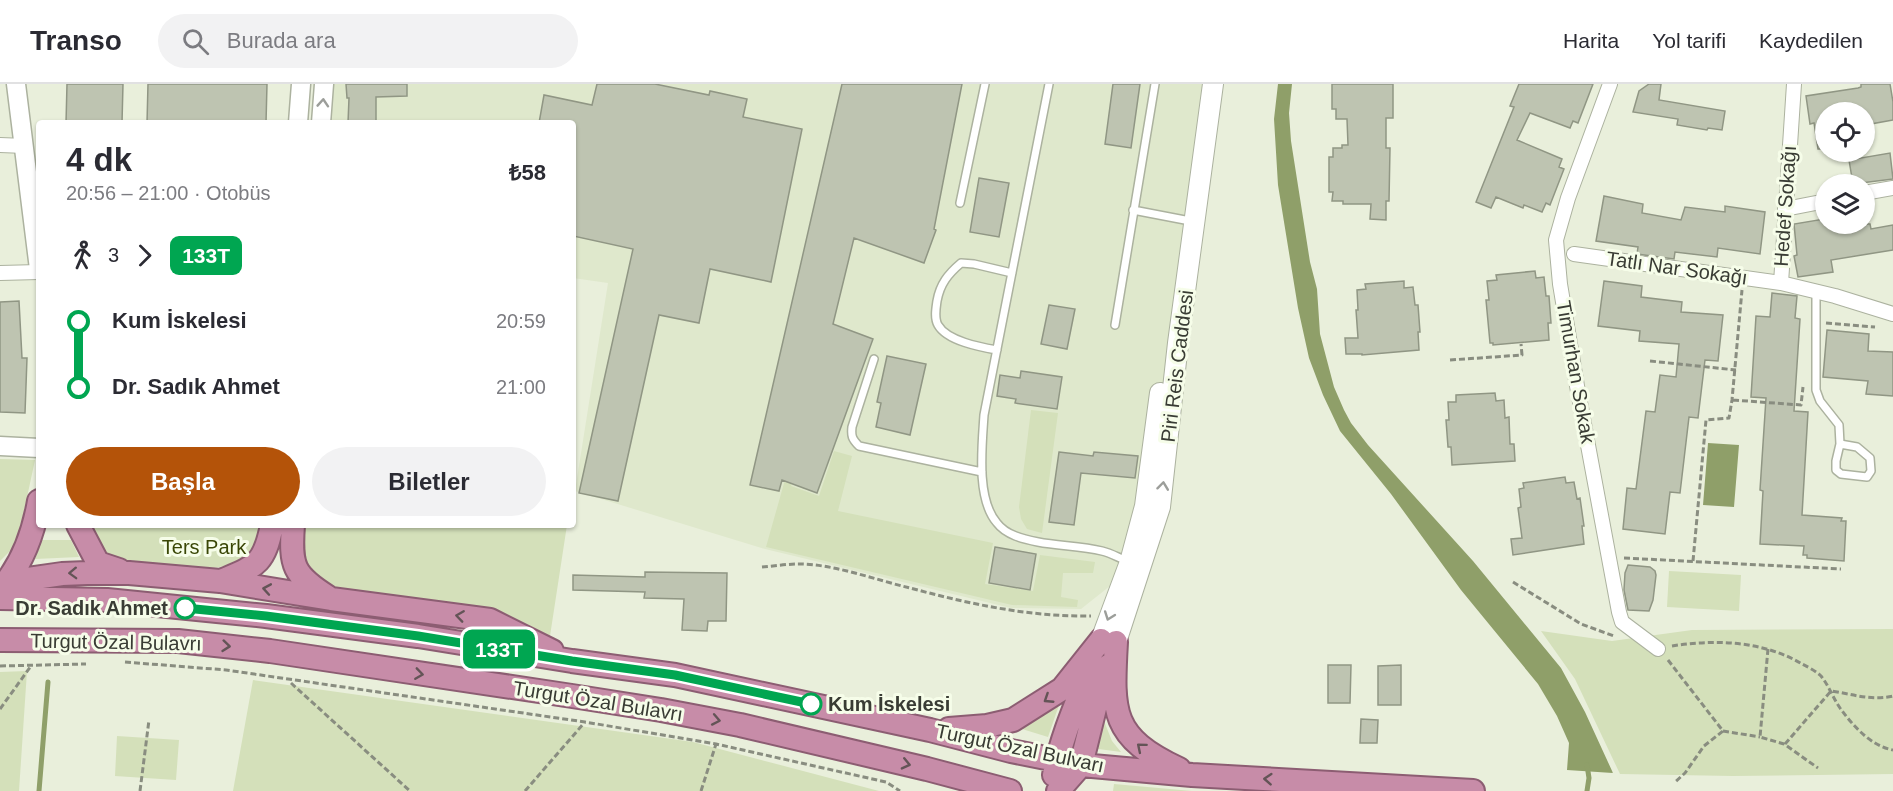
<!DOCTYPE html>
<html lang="tr">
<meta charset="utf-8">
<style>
body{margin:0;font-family:Helvetica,sans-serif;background:#f2f2f3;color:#2b2b33;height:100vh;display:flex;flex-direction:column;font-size:22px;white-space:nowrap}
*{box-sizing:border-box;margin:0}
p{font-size:20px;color:#7c7c81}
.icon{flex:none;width:33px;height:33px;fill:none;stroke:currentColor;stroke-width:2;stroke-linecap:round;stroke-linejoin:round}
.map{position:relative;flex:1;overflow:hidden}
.side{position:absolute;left:36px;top:36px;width:540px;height:408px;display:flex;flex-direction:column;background:#fff;border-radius:6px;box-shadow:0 2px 4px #0004}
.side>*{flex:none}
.badge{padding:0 12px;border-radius:9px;font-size:21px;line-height:39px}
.controls{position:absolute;left:1815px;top:18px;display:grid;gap:12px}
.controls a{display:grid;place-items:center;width:60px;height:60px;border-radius:50%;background:#fff;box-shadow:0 2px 4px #0004;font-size:30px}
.map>.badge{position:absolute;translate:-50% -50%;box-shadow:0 0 0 3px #fff}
.legs{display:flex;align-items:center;gap:9px;height:66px;padding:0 30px;font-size:20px}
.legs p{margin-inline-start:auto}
.head{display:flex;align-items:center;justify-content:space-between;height:102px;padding:0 30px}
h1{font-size:33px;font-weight:600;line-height:45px}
.primary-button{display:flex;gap:12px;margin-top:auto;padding:12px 30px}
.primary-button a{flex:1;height:69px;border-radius:36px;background:#b45309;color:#fff;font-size:24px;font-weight:600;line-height:69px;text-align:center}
.primary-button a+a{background:#f2f2f3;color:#2b2b33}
ul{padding:0 30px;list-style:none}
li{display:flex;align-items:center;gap:21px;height:66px;font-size:22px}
li i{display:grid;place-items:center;width:9px;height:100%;margin:0 8px;background:currentColor}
li i::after{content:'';width:15px;height:15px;margin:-8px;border:4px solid;border-radius:50%;background:#fff}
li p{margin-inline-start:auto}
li:first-child i{background:linear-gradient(#0000 50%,currentColor 0)}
li:last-child i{background:linear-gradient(currentColor 50%,#0000 0)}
header{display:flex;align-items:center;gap:36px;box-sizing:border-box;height:84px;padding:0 30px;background:#fff;border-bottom:2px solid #e1e1e2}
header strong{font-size:28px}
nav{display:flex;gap:33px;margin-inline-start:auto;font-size:21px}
.search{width:420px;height:54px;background:#f2f2f3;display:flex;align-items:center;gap:15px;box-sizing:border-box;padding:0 21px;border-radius:33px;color:#7c7c81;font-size:22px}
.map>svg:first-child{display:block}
</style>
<header>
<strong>Transo</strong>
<div class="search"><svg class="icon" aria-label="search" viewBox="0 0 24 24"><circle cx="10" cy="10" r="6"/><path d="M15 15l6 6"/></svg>Burada ara</div>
<nav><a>Harita</a><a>Yol tarifi</a><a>Kaydedilen</a></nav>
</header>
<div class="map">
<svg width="1893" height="707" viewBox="0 0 1893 707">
<rect width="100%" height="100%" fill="#e9efdb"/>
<!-- built -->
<path fill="#dfe8cc" d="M326 0H1222L1185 260 1168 414 1159 463 1081 525 1011 524 765 465 575 407 608 199 573 194V39H325Z"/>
<!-- green -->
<path fill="#d4e0ba" d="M1031 326 1058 329 1042 449 1027 445 1021 435 1019 423Z
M834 367 852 372 838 427 993 459 985 500 1033 507 1040 471 1095 478 1093 489H1063L1061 513 1078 516 1077 523 1012 521 766 463 792 371 799 374 791 402 819 412Z
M0 375 35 376 17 460 0 477Z
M92 441H259C258 451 257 459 251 468 228 497 147 480 114 477L105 468Z
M305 441H567L550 552 514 540 412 515 323 502 304 479Z
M42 456H71L79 473 35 475Z
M1669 487 1741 491 1739 527 1667 523Z
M1893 545V690L1733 692 1620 690 1575 595 1541 547 1612 557 1692 546Z
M27 587 19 707H0V588Z
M253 596 693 658 879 707H233Z
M1059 621 1048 653 1022 645Z
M1102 632 1112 657 1121 668 1091 664Z
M117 652 179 656 176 696 115 692Z
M1114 700 1192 707H1113Z"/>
<!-- water -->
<path fill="#8f9f69" d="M1278 0H1292L1289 29 1291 57 1310 178 1317 205 1320 250 1334 303 1344 326 1351 339 1368 361 1473 477 1561 584 1585 628 1613 689 1567 686 1569 659 1557 632 1538 600 1461 506 1391 410 1340 347 1323 311 1309 274 1298 224 1278 101 1274 35Z
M1708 359 1739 361 1734 423 1703 421Z"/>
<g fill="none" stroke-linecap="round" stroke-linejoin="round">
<!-- stream -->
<path stroke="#8f9f69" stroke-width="5" d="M1587 681 1589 694 1587 707
M39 707 48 598"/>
</g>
<!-- building -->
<path fill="#bec4b1" stroke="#909684" stroke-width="1.5" d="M67 0H123L122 39H66Z
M148 0H267L266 39H147Z
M346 0H407V12L376 13V39H348L349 14H347Z
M597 0H655L709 11 710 7 747 15 743 33 802 45 771 198 710 185 699 239 659 231 618 417 579 409 633 165 573 152V39H539L544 11 592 21Z
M842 0H962L934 145 936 146 924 179 854 154 833 240 873 255 817 409 782 396 779 407 750 401Z
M1113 0H1140L1131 64 1105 60Z
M1332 0H1393V34H1386V64H1390L1389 117H1386V136L1370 135 1371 120H1343V117H1332L1333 108H1329V73H1333V64H1342V61H1348L1347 35H1336V25H1332Z
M1519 0H1593L1578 39 1573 37 1570 44 1530 29 1517 56 1562 75 1559 83 1564 85 1550 121 1546 119 1542 128 1524 121 1523 124 1496 113 1491 124 1476 118 1514 23 1510 22Z
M1649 0H1661L1659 16 1725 27 1722 46 1708 44 1707 46 1677 41 1678 35 1633 28 1639 7Z
M1861 0H1890L1893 18V36L1865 41 1864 28H1826V65H1818L1814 39 1810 40 1806 12 1858 4 1861 3Z
M1890 69 1893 95 1853 100 1849 76Z
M979 94 1009 99 999 153 970 148Z
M1604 112 1643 120 1642 129 1681 136 1685 123 1725 128V122L1765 128 1760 170 1718 164 1717 173 1675 168 1674 175 1637 170 1638 163 1596 157Z
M1824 135 1825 140H1870L1871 145 1893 141V166L1831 176 1833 188 1798 193 1794 172 1797 171 1794 140Z
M1535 187 1536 194 1544 193 1546 212H1549L1551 239H1548L1549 256 1493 261V259H1490L1486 216H1489L1487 197 1497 196 1496 191Z
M1404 197V204L1413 203 1415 221H1418L1420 248H1418L1419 266 1362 271V270H1346L1345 254H1358L1356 226H1358L1357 206 1366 205 1365 200Z
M1604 197 1642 202 1641 213 1682 218 1681 228 1723 231 1718 277 1705 276 1698 334 1689 333 1680 409 1670 408 1665 450 1623 445 1627 404 1636 405 1646 327 1655 328 1660 291 1676 293 1679 260 1639 257 1640 247 1598 242Z
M1772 209 1797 212 1795 234 1800 235 1794 327 1808 328 1802 431 1842 434 1841 437H1846L1844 477 1807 474V471H1803L1804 462 1760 460 1763 407 1760 406 1766 314 1751 313 1756 232 1770 233Z
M19 217 22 274H27L25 329 0 328V218Z
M1049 221 1075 225 1067 265 1041 260Z
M1827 246 1869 250 1868 267 1893 268V312L1866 310 1868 297 1823 293Z
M887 272 926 280 910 351 876 343 881 319 877 318Z
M1021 287 1062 293 1057 325 1015 319 1016 315 997 312 1000 291 1020 294Z
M1495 309 1496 317 1504 316 1505 334 1509 333 1510 360H1514L1515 377 1452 381 1451 363H1448L1446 336H1449L1448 318H1456V311Z
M1059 368 1093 372 1094 368 1138 372 1135 394 1081 389 1074 441 1049 438Z
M1565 393 1566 399 1574 398 1577 415 1580 414 1584 442H1582L1584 460 1513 471 1511 455 1522 454 1518 424 1521 423 1519 405 1524 404 1523 399Z
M995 463 1036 470 1030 506 989 499Z
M1628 481 1650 483 1655 487 1656 491 1653 516 1649 527 1628 526 1624 506 1625 489Z
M645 488 727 489 726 537H708L707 547 682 546 684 515 644 514 645 508 573 506V491L645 493Z
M1328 581H1351L1350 619H1328Z
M1401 581V621H1378V582Z
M1361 635 1378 636 1377 659H1360Z"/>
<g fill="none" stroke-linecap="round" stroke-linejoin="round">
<!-- service casing -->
<g stroke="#acb29f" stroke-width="10">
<path id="service" d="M1049 0 984 331C982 362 976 415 997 439 1006 451 1023 455 1038 458 1059 462 1081 462 1102 467 1111 469 1119 474 1127 477
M960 119 985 0
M1133 126 1185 136
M1816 207V306L1820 317 1839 341 1840 360 1836 377V386L1841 390 1867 393 1871 387 1870 374 1857 363 1840 360
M1115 241 1155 0
M997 266C980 263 947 257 938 241 934 234 936 224 937 217 940 200 948 190 961 179L974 180 1012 189
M874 275 852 343C851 352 852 355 859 362L982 388"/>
</g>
<!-- minor casing -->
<g stroke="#acb29f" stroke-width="16">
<path id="minor" d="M1610 0 1568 114 1556 156 1560 200 1577 302 1619 528 1622 538 1658 565
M1794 0 1781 199 1835 212 1893 230
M0 61 25 62
M1864 109 1893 104
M1785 125 1826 117
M1574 170 1781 199
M0 189 39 188"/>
</g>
<!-- tertiary casing -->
<g stroke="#acb29f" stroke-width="21">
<path id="tertiary" d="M16 0 39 185
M298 39 301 0
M321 39 324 0
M0 362 39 364"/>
</g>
<!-- secondary casing -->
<g stroke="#acb29f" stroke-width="22">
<path id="secondary" d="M1101 556 1130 478 1145 422 1160 309
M1116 558 1160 423 1178 259 1213 0"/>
</g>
<!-- trunk casing -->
<g stroke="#8c5d72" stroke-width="26">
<path id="trunk" d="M78 441 98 479 119 486
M293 441C290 482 293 491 328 513
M7 497C25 473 34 446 39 417
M221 497C256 482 264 481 272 441
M0 499 62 490 87 489H129L220 497 331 515 490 536 552 567
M0 514 107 516 266 532 418 552 572 577 675 591 930 646 1011 667 1081 681 1192 691 1473 707
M0 556 178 557 270 567 572 612 661 626 740 641 927 685 1010 707
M1116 558C1112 629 1111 653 1179 685
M949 645 987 642 1013 636 1062 605 1101 556
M1054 691C1061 653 1078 616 1092 580
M1058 707 1081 681 1098 612 1108 582"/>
</g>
<!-- path -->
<path stroke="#898d80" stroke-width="3" stroke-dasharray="6 3" stroke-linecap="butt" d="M1826 239 1875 243
M1450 276 1522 271 1521 260
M1650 277 1736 286
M1733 316 1801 321 1803 303
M1624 474 1841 485
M1693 477 1706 336 1729 334 1732 316 1742 206
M762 483C774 482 787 480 799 480 834 480 876 496 910 504 970 520 1029 533 1091 532
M1513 498 1581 540 1614 552
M1672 562C1715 555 1764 557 1802 580 1808 583 1816 587 1821 592 1829 602 1833 614 1840 624 1853 642 1871 662 1893 666
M1768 565 1760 653 1784 660 1818 684
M1668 576 1723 647 1704 662 1685 689 1674 699
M125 578 226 586 585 638 716 660 886 698 900 707
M0 582 86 580
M291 599 410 707
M0 625 31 582
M1723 647 1760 653
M1785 660 1831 607C1852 610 1871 617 1893 612
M140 707 149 636
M525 707 585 638
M701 707 716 660"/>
<!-- service -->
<use href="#service" stroke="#fff" stroke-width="7"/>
<!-- minor -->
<use href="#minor" stroke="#fff" stroke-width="14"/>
<!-- tertiary -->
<use href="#tertiary" stroke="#fff" stroke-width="18"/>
<!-- secondary -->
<use href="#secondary" stroke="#fff" stroke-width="20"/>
<!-- trunk -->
<use href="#trunk" stroke="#c78ca8" stroke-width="22"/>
</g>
<!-- one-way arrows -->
<defs><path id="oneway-chevron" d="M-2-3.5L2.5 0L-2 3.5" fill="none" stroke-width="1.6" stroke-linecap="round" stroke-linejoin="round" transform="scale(1.5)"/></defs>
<g stroke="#9c9e9a">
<use href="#oneway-chevron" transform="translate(323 19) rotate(-86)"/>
<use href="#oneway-chevron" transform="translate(1163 402) rotate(-83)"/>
<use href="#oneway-chevron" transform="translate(1109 532) rotate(110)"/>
</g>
<g stroke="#645457">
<use href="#oneway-chevron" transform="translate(73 489) rotate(178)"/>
<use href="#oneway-chevron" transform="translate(267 505) rotate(-170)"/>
<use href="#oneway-chevron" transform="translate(460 532) rotate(-172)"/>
<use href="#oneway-chevron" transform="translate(226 562) rotate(6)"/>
<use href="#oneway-chevron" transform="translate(419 590) rotate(8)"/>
<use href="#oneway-chevron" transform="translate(1048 615) rotate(147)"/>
<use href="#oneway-chevron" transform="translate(716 636) rotate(11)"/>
<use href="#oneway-chevron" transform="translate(1141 663) rotate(-140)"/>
<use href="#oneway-chevron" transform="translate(906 680) rotate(13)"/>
<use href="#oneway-chevron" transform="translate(1268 695) rotate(-176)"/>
</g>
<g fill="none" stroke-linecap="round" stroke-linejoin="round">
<!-- line-1 casing -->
<g stroke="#fff" stroke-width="14">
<path id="line-1" d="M185 524 266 532 418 552 572 577 675 591 811 620"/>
</g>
<!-- line-1 -->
<use href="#line-1" stroke="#00a651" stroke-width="9"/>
</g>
<!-- markers -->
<g fill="#fff" stroke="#00a651" stroke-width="3">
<circle cx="185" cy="524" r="10"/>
<circle cx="811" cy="620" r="10"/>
</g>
<g text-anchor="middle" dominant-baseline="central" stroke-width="6" stroke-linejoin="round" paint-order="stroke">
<!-- street labels -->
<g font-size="20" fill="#393c34" stroke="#f6fde9">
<text transform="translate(1785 122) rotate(-86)">Hedef Sokağı</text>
<text transform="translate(1677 184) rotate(8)">Tatlı Nar Sokağı</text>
<text transform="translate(1177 282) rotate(-83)">Piri Reis Caddesi</text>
<text transform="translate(1576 288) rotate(80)">Timurhan Sokak</text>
<text transform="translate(116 558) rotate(1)">Turgut Özal Bulavrı</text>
<text transform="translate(598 617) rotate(9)">Turgut Özal Bulavrı</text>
<text transform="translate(1020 664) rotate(12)">Turgut Özal Bulvarı</text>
</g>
<!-- park labels -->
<g font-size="20" fill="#3a4706" stroke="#f6fde9">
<text x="204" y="463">Ters Park</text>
</g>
<!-- stop labels -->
<g font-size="20" font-weight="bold" fill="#393c34" stroke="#f6fde9" text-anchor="end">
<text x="168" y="524">Dr. Sadık Ahmet</text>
<text x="828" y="620" text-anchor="start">Kum İskelesi</text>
</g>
</g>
</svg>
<div class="controls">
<a><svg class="icon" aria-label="locate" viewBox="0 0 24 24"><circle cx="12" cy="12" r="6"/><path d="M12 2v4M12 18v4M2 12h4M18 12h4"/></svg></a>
<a><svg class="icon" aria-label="layers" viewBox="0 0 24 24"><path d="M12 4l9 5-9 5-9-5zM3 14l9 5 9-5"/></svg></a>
</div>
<b class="badge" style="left:499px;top:565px;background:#00a651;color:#fff">133T</b>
<section class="side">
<div class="head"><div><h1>4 dk</h1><p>20:56 – 21:00 · Otobüs</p></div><b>₺58</b></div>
<div class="legs"><svg class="icon" aria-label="walk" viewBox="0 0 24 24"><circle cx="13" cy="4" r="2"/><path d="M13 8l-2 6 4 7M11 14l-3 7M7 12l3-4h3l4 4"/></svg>3<svg class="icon" aria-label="forward" viewBox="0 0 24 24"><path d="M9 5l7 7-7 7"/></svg><b class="badge" style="background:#00a651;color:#fff">133T</b></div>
<ul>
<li><i style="color:#00a651"></i><b>Kum İskelesi</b><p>20:59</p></li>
<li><i style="color:#00a651"></i><b>Dr. Sadık Ahmet</b><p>21:00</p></li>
</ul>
<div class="primary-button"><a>Başla</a><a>Biletler</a></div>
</section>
</div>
